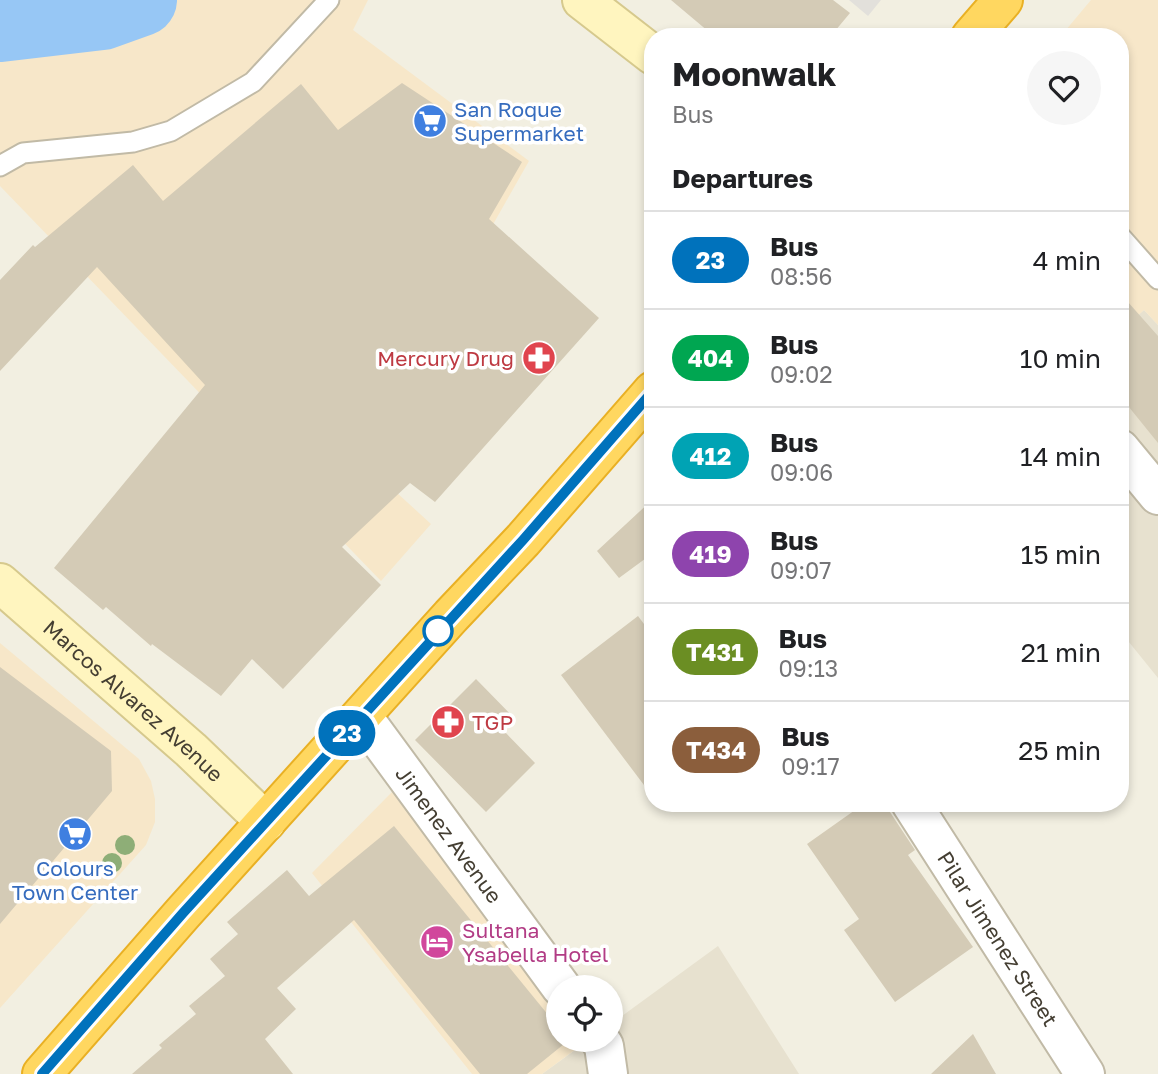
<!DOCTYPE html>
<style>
body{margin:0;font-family:"Golos Text",sans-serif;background:#f6f6f6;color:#202124;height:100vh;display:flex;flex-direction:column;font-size:26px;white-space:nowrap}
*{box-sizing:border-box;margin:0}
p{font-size:23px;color:#757577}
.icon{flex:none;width:38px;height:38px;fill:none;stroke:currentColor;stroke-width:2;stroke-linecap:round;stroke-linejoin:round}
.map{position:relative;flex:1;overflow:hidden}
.panel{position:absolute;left:644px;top:28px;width:485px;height:784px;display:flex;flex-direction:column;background:#fff;border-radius:28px;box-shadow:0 4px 10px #0003}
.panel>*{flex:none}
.badge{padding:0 14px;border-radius:23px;font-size:24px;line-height:46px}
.buttons{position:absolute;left:546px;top:975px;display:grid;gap:14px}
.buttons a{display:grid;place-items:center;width:77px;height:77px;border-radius:50%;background:#fff;box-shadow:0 4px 10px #0003;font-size:35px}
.map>.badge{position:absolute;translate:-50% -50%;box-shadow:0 0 0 4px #fff}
h2{padding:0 28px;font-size:26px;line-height:63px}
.round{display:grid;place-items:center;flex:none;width:74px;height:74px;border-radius:37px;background:#f6f6f6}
.summary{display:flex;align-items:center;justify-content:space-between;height:119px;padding:0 28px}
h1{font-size:33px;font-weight:700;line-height:52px}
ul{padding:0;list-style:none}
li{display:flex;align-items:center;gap:21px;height:98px;padding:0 28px;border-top:2px solid #e0e0e0}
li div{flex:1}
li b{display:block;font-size:26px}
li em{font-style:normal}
li .badge{min-width:77px;font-weight:700;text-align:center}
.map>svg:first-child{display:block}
</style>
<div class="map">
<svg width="1158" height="1074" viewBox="0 0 1158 1074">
<rect width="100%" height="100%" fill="#f2efe1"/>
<!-- residential -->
<path fill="#e7e1cf" d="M1144 310 1158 325V678L1120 631V331Z
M718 946 799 1074H542L589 1040H611V1024Z"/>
<!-- commercial -->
<path fill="#f7e7c9" d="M174 0H368L353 30 529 161 360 459 431 524 381 581 0 186V45H101Z
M1091 0H1158V325L1144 310 1120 331V37H1060Z
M0 643 139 759 151 781 155 799V822L146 845 0 1008Z
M392 792 558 1011V1040H580L583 1044 542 1074H472L312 873Z"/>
<!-- parking -->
<path fill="#e2e0db" d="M849 0H881L868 16Z"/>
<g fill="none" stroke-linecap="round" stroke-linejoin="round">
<!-- river -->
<path stroke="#97c7f5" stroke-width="72" d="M0 26 102 14 141 0"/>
</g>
<!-- building -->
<path fill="#d4cbb6" d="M671 0H833L850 13 830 37H715Z
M402 83 522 162 489 219 599 318 435 502 410 483 342 547 381 585 283 689 252 659 221 696 152 644 151 646 106 607 103 610 54 568 205 385 97 267 0 371V280L33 245 35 247 133 165 163 201 301 84 338 130Z
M1120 293 1158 336V443L1120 396Z
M653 499V553L619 578 597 551Z
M638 616 653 636V797L561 675Z
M0 667 111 751 112 791 0 924Z
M476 679 515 719 503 730 535 763 486 812 415 740Z
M865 803H884L915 850 908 855 973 947 895 1002 844 930 859 919 807 844Z
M394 826 558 1027V1040H569L527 1074H480L354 920 277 988 296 1009 265 1039 293 1074H132L162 1048 159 1045 196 1014 189 1006 225 976 210 959 238 934 227 922 287 870 309 896Z
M973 1034 996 1074H931Z"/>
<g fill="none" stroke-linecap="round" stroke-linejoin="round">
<!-- lane casing -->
<g stroke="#c1baa6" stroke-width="23">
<path id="lane" d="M0 166 23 153 133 142 171 131 253 82 329 0
M1120 236 1158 279"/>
</g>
<!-- street casing -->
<g stroke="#c1baa6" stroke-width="42">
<g id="street">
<path d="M1120 449 1158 495"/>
<path id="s1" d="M362 716 561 987"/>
<path id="s2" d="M911 803 1085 1074"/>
<path d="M600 1040 604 1046 608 1074"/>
</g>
</g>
<!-- secondary casing -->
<g stroke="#d6c98d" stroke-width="42">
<g id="secondary">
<path d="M582 0 653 55"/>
<path id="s3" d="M0 583 191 750 266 822"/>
</g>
</g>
<!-- highway casing -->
<g stroke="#e9b024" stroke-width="42">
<path id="highway" d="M971 37 1003 0
M42 1074 183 913 451 616 523 540 653 391"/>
</g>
<!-- lane -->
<use href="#lane" stroke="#fff" stroke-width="19"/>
<!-- street -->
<use href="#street" stroke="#fff" stroke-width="38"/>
<!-- secondary -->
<use href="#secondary" stroke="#fff5bf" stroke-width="38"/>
<!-- highway -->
<use href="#highway" stroke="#ffd760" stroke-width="38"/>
</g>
<!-- trees -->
<g fill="#8eae77">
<circle cx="125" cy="845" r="10"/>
<circle cx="112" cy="863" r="10"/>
</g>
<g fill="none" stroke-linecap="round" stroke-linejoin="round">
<!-- line casing -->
<g stroke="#fff" stroke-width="16">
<path id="line" d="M42 1074 183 913 523 540 653 391"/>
</g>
<!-- line -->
<use href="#line" stroke="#0072bc" stroke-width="10"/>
</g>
<!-- icons -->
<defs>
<g id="supermarket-disc" transform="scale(1.75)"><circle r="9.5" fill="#3f7fe0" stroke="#fff"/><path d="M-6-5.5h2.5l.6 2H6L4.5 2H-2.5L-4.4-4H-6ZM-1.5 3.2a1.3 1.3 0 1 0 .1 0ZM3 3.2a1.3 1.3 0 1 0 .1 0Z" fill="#fff"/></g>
<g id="pharmacy-disc" transform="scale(1.75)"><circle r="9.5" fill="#e0444e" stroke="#fff"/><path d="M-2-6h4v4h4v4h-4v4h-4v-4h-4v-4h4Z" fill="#fff"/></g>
<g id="hotel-disc" transform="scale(1.75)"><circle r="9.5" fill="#d1479c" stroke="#fff"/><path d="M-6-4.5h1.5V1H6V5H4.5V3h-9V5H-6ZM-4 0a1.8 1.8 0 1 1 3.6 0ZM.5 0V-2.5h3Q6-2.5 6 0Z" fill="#fff"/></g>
</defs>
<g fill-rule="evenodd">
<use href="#supermarket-disc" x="430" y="121"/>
<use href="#pharmacy-disc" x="539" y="358"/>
<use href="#pharmacy-disc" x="448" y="722"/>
<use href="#supermarket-disc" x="75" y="834"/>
<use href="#hotel-disc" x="437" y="942"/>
</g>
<!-- markers -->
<circle fill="#fff" stroke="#0072bc" stroke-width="3.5" cx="438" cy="631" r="14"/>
<g text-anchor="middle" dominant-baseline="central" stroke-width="7" stroke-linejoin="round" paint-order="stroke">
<!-- shop labels -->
<g font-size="21" fill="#366cbe" stroke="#fff" text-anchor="start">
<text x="454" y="109">San Roque<tspan x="454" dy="24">Supermarket</tspan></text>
<text x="75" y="868" text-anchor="middle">Colours<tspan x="75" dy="24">Town Center</tspan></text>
</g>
<!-- health labels -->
<g font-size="21" fill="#be3a42" stroke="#fff" text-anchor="end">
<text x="514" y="358">Mercury Drug</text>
<text x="472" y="722" text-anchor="start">TGP</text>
</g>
<!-- street labels -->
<g font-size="21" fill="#443e32" stroke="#fff">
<text stroke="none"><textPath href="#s3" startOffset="178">Marcos Alvarez Avenue</textPath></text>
<text stroke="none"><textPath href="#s1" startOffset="147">Jimenez Avenue</textPath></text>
<text stroke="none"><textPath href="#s2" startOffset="161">Pilar Jimenez Street</textPath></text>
</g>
<!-- hotel labels -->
<g font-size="21" fill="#b23c85" stroke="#fff" text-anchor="start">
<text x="462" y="930">Sultana<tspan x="462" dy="24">Ysabella Hotel</tspan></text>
</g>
</g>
</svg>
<div class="buttons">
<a><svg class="icon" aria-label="locate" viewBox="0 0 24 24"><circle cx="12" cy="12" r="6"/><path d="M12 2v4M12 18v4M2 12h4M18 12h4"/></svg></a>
</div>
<b class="badge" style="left:347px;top:733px;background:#0072bc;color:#fff">23</b>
<section class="panel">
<div class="summary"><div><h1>Moonwalk</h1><p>Bus</p></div><a class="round"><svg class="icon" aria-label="heart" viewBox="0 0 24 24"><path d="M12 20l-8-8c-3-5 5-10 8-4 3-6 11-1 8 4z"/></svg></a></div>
<h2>Departures</h2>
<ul>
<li><span class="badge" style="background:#0072bc;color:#fff">23</span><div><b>Bus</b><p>08:56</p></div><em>4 min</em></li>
<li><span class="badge" style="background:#00a651;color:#fff">404</span><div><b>Bus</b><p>09:02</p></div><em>10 min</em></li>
<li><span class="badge" style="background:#00a3b4;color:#fff">412</span><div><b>Bus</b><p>09:06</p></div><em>14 min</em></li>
<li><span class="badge" style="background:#8e44ad;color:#fff">419</span><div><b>Bus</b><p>09:07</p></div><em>15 min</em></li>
<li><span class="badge" style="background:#6b8e23;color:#fff">T431</span><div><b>Bus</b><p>09:13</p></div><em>21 min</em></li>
<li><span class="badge" style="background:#8b5e3c;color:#fff">T434</span><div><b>Bus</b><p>09:17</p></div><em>25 min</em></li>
</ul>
</section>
</div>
